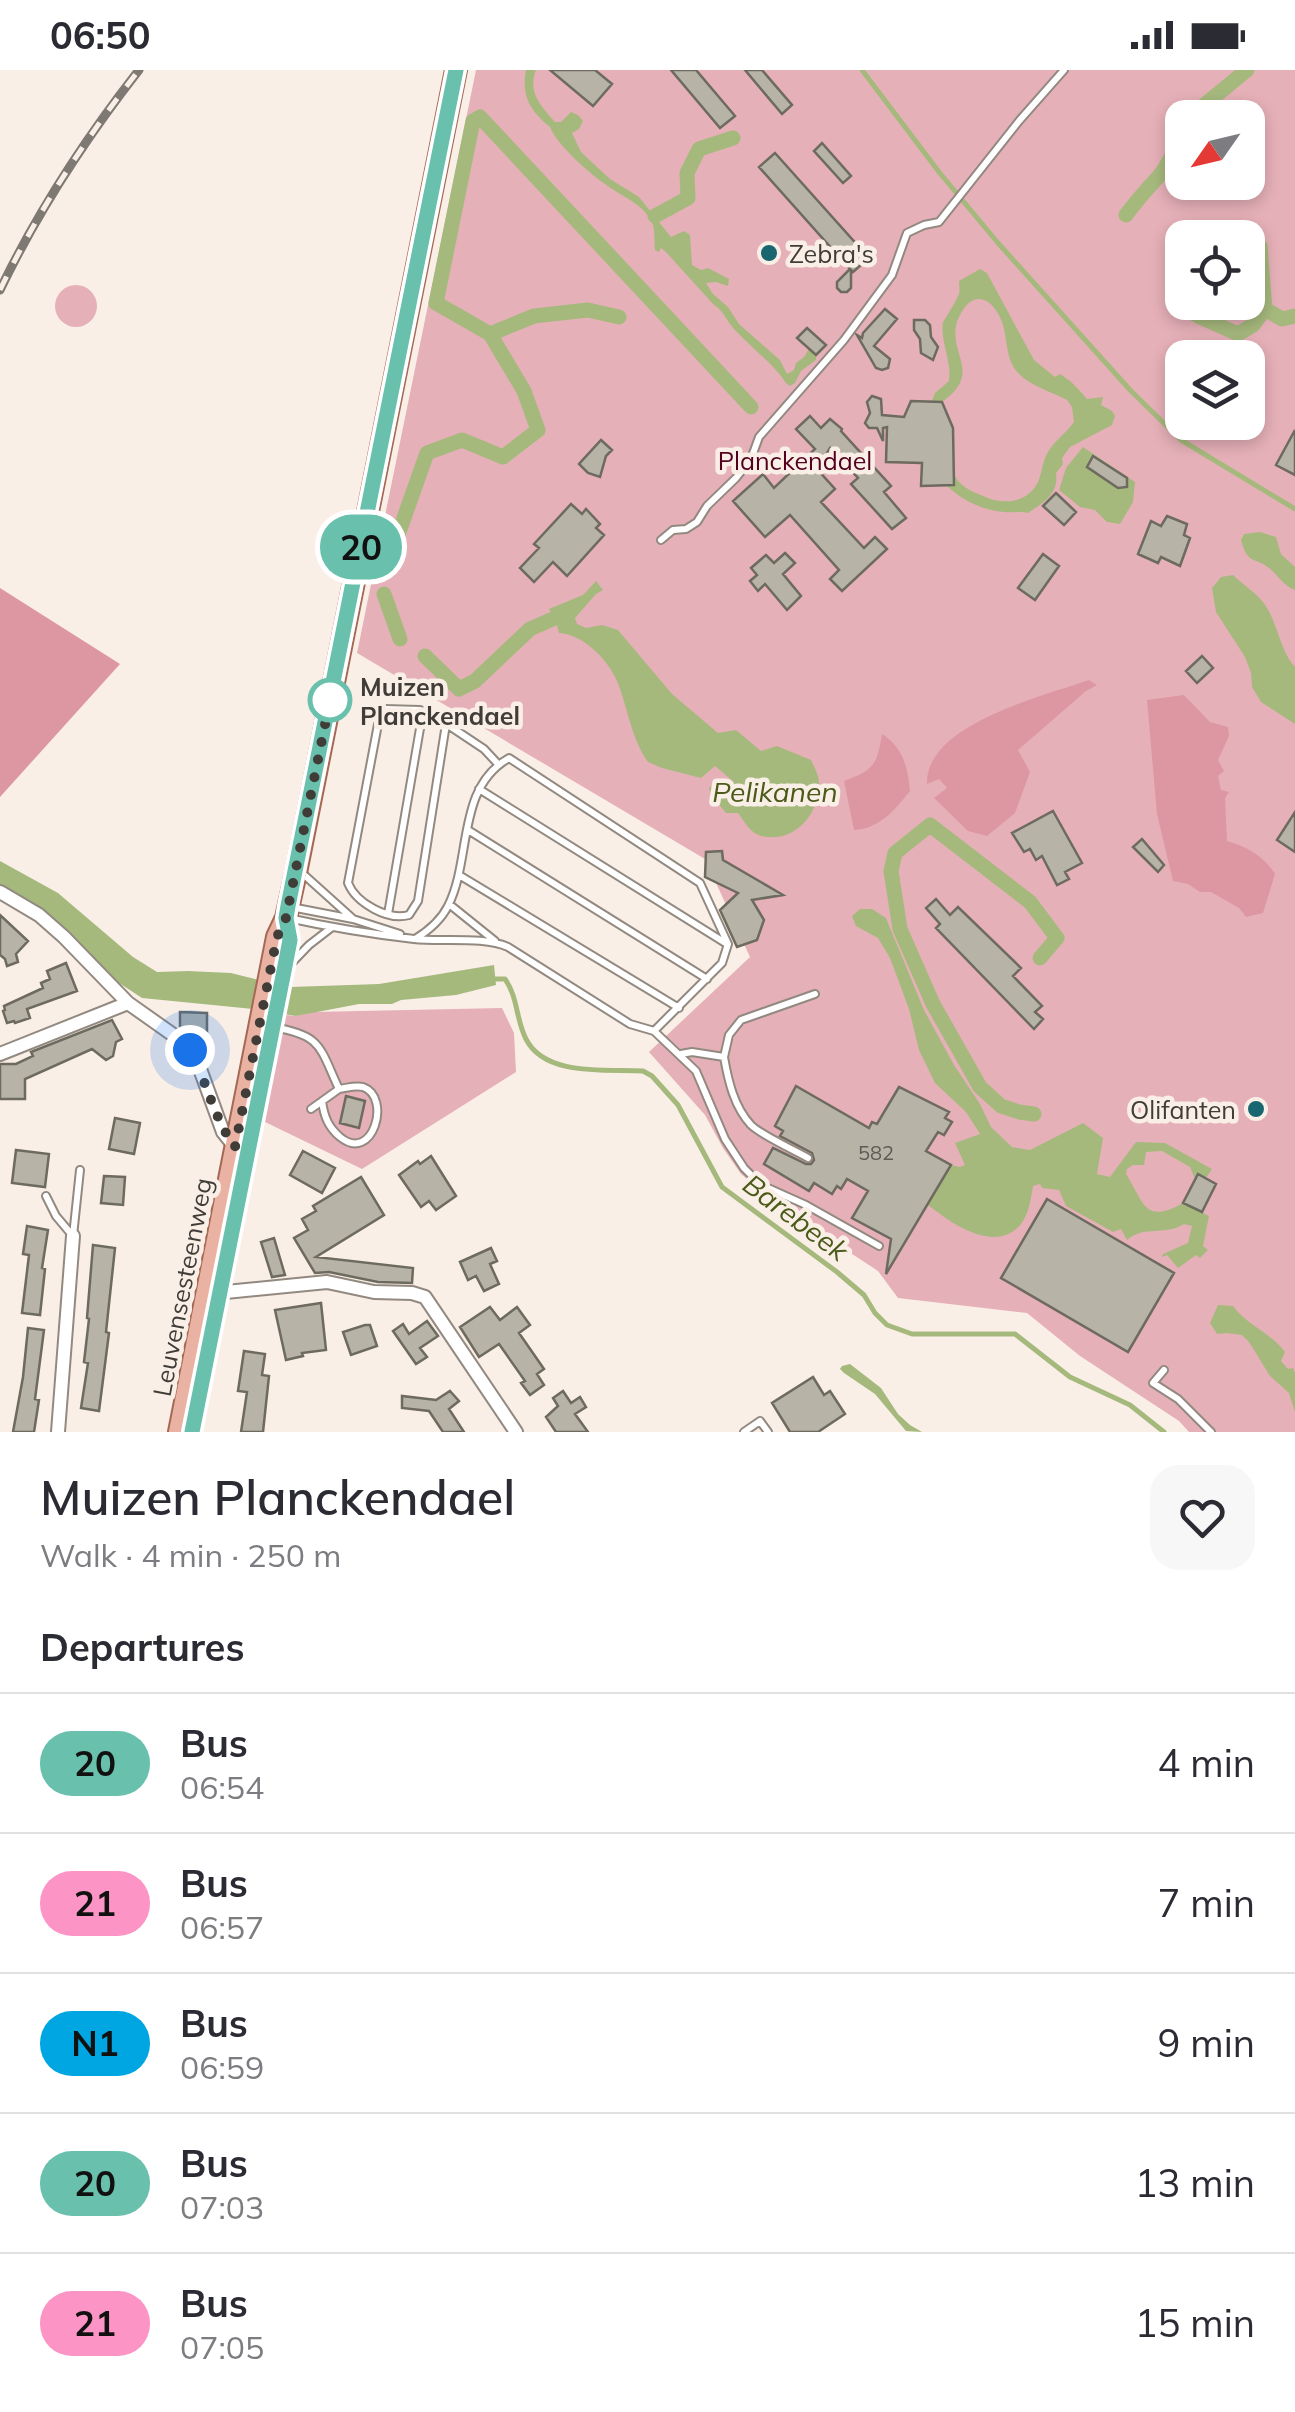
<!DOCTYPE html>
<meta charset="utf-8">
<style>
body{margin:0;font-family:Mulish,sans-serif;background:#f7f7f7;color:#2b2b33;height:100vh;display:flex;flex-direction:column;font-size:38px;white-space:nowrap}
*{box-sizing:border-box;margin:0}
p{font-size:32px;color:#7c7c81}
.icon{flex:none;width:55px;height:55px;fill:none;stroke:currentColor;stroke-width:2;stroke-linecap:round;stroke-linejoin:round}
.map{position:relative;height:1362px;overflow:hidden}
.drawer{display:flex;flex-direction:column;background:#fff;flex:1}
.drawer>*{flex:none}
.badge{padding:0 20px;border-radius:32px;font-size:35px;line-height:65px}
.needle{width:65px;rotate:236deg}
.tools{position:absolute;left:1165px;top:30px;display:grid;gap:20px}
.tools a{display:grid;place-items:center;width:100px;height:100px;border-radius:20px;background:#fff;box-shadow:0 5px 15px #0003;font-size:50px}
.you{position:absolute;width:50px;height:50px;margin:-25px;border:8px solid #fff;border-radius:50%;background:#1a73e8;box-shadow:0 0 0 15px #1a73e833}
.map>.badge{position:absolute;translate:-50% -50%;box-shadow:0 0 0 5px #fff}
h2{padding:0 40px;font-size:38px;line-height:90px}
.round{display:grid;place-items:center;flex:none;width:105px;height:105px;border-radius:30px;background:#f7f7f7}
.summary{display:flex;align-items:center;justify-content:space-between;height:170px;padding:0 40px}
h1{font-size:48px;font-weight:600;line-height:75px}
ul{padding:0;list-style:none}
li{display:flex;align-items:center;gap:30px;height:140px;padding:0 40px;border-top:2px solid #e1e1e2}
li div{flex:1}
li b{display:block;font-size:38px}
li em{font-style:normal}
li .badge{min-width:110px;font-weight:700;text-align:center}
.status{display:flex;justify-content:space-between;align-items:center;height:70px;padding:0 50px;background:#fff;direction:ltr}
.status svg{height:28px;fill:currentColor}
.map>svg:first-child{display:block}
</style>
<div class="status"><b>06:50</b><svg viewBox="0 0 49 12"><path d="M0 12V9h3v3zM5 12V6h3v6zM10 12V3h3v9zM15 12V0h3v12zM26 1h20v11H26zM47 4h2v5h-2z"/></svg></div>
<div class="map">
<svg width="1295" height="1362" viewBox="0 0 1295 1362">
<rect width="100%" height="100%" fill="#faefe6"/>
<!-- green -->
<path fill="#e6b0b8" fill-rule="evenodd" d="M476 0H1295V1362H1189L1179 1351 1080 1286 1027 1243 898 1228 878 1201 779 1136 741 1104 723 1078 705 1045 649 982 750 887 705 789 357 583ZM1182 48H1248V112H1182ZM1182 168H1248V232H1182ZM1182 288H1248V352H1182Z
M55 236a21 21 0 1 1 42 0a21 21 0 1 1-42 0Z
M502 938 514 963 516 1002 362 1099 265 1052 266 1023 286 945 296 946 313 942Z"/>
<!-- forest -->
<path fill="#dc97a2" d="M0 518 120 594 0 727Z
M1089 610 1097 615 1086 621 1018 680 1030 702 1015 743 987 766 968 761 934 728 947 718 939 709 927 714C925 654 1044 626 1089 610Z
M1184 625 1210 652 1228 657 1229 666 1218 690 1224 701 1218 706 1221 720 1229 722 1225 728 1227 771C1246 776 1265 787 1275 804L1263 843 1246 847 1239 838 1211 822H1200L1188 814 1173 811 1157 744 1147 630Z
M882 664C903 677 908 698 910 721 895 740 879 759 854 760L844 711C874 700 877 695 882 664Z"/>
<!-- water -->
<path fill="#a6b97d" d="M526 0H536C527 22 541 36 555 52H561L571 42 578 45 583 51 579 59 572 63 581 82 610 109 639 127 671 167 684 161 690 165 692 195 701 200 708 198 729 209 728 216 716 212 706 213 713 224 728 237 739 254 780 290 787 304 794 300 796 293 804 287 809 279 816 285V290L801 301 795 313 790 316 786 313C772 292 751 278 734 259 726 250 723 240 713 234L665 181 661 178 659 182 655 180C654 172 655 163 653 155 645 134 622 127 605 114 589 103 557 75 550 57 530 41 521 26 526 0Z
M980 199 987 203 1034 290 1055 307 1060 304C1072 311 1078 319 1087 329L1103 327 1101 335 1112 341 1115 346 1112 355 1070 377 1062 388 1063 394 1056 403C1059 424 1044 432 1028 443 1020 441 1013 443 1004 442 977 440 951 424 935 403L953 402C958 415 970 421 983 426 1002 435 1027 434 1038 412 1042 403 1042 392 1048 382 1055 370 1066 363 1074 352L1072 337 1067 330C1052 322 1031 316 1019 304 1005 290 1008 269 1002 252 992 226 972 219 959 247 943 281 986 301 942 332L932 331 935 323 949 311C952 291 940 272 943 252 945 250 958 227 959 224 960 220 959 215 959 211Z
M1083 377 1135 412 1133 432 1120 454 1107 452 1095 440 1080 437 1059 420 1066 398Z
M1260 462 1276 467 1281 484 1295 497V520C1283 516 1279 506 1269 498 1254 486 1248 496 1241 470L1244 464Z
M1233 505C1242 514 1255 522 1263 532 1278 551 1279 580 1295 597V654L1261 632 1252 617 1251 603 1245 587 1216 542 1212 518 1221 507Z
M596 511 603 520 596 524 575 548 577 554 586 558 602 555 618 560 672 624 718 663 736 660 761 681 777 676 811 690C814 697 819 705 819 713 820 744 794 774 761 766 750 763 744 751 738 743H726L711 725 709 718 711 716 722 726 734 712 715 696 701 708 662 698 648 692C631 668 628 638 617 611 608 590 583 564 559 563L555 548 549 539 583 525Z
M0 791 58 823 133 887 157 902 188 901 231 903 259 910 253 939 142 928 113 909 45 842 0 815Z
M860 839H872L886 848 924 940 954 995 980 1034 991 1057 1012 1077 1030 1080 1083 1053 1103 1068 1097 1104 1110 1107 1136 1072 1165 1073 1212 1099 1206 1108 1198 1104 1195 1109 1190 1097 1162 1081 1146 1082 1144 1095H1133L1127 1099 1126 1104C1144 1132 1144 1155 1183 1133L1209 1146 1203 1176 1208 1180 1200 1188 1196 1185 1178 1198 1167 1185 1162 1187 1163 1184 1188 1173 1192 1156 1184 1154C1165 1166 1144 1155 1127 1170L1121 1159 1113 1162 1066 1136 1059 1120 1042 1118 1040 1114 1033 1116C1031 1128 1029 1144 1021 1154 995 1185 951 1153 928 1135L951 1095 960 1097 965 1095 955 1073 980 1064 966 1042 935 1013 919 980 909 939 890 888 878 868 856 856 852 846Z
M494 895 496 915 456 925 401 930 392 934H359L296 946 284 944 290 917 379 914Z
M1218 1235 1233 1236C1249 1257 1270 1262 1285 1282L1281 1291 1288 1299 1293 1298 1295 1303V1342L1289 1323 1270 1306 1249 1272 1242 1265 1227 1263 1217 1264 1210 1253Z
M850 1294 881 1318 898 1344 910 1355 922 1362 906 1361 875 1324 844 1303 840 1299 842 1296Z"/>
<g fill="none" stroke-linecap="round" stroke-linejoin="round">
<!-- stream -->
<path stroke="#a6b97d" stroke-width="5" d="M862 0 939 102 998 173 1131 321 1181 370 1295 439
M493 909H505C518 927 516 950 526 969 545 1007 607 999 643 1001L652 1006 678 1035 722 1117 837 1202 864 1225 875 1243 887 1255 912 1264H1015L1070 1307 1130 1335 1164 1362"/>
<!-- canal -->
<path stroke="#a6b97d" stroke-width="15" d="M1193 48 1203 36 1247 0
M1126 145C1137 130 1146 120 1159 106 1168 96 1172 82 1182 72
M655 146 688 128 687 103 699 79 733 68
M1182 174 1178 178 1181 206 1177 233 1200 247 1238 264 1253 255 1265 239 1260 176 1255 170 1248 172
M1265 239 1282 249 1295 246
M619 247 588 240 534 246 490 264 436 233 473 51 480 47 751 337
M393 479 427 383 462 370 503 387 538 360 524 321 490 264
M384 524 400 569
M425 586 459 619 475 611 530 559 555 548
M1034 1044 1019 1042 1001 1036 980 1017 933 934 900 859 891 801 895 783 930 755 1030 832 1057 868 1040 888"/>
</g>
<!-- building -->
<path fill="#b7b3a7" stroke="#6d6a5f" stroke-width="2.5" d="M550 0H595L612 14 593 36Z
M671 0H696L735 46 720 58Z
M745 0H762L792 35 782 44Z
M822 73 851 106 843 113 814 81Z
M775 83 869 188 853 202 851 200V218L847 222H841L837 218V212L850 199 759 97Z
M885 239 897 249 874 276 890 289 888 298 882 300 876 298 857 265 862 268 863 263Z
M914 250H925L930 255 931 267 938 277 933 290 921 283 920 269 914 260Z
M807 258 826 275 816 285 797 268Z
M872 326 881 329 882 345 904 347 911 331 942 332 953 358 954 415 921 416 922 393 886 392 887 357 883 358V371L877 358H869L865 353 870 343 867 332Z
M810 346 821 358 830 349 842 359 841 361 891 416 884 422 906 448 892 459 851 414 858 408 830 378 817 399 835 419 821 432 864 478 875 467 887 479 842 521 830 509 839 500 790 445 765 467 733 431 763 404 774 418 815 379 796 359Z
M1295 360V405L1276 395Z
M601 370 612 380 606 386 600 407 588 403 579 394Z
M1093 386 1127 408V417L1118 418 1087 397Z
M1056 423 1076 442 1064 455 1043 436Z
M571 434 582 444 586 439 600 454 596 458 604 465 567 506 553 492 534 512 520 498 539 478 534 474Z
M1167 446 1187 454 1184 465 1190 468 1180 496 1161 487 1158 493 1138 484 1151 451 1161 456Z
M785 483 795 493 783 504 801 526 787 540 765 514 758 521 750 511 757 505 751 498 766 485 774 493Z
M1043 484 1059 496 1035 530 1018 518Z
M1202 586 1213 598 1197 613 1186 601Z
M1053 741 1082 793 1065 802 1069 809 1057 815 1042 786 1036 790 1030 779 1024 782 1012 763Z
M1295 742V782L1277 770Z
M1142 769 1164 795 1158 802 1133 777Z
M722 781 723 790 783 825 752 830 764 850 757 870 737 877 720 840 738 823 705 807 706 782Z
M936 829 950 845 958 837 1021 898 1013 906 1042 936 1035 942 1043 949 1034 959 936 858 940 854 926 838Z
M0 845 28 871 16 884 18 892 7 896 5 889 0 885Z
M66 893 77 921 27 939 30 948 15 953 14 951 7 953 3 941 5 940 4 936 43 918 41 913 50 909 47 901Z
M180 942 207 943V967H191V961H185L180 957Z
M112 950 122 969 116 972 113 986 106 990 92 979 25 1009V1029H0V994H16L33 986 31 982Z
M796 1016 869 1058 872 1052 877 1054 899 1017 949 1042 945 1048 952 1052 944 1065 938 1062 926 1081 951 1095 886 1204 891 1169 852 1148 868 1121 847 1109 841 1119 837 1116 832 1124 814 1113 809 1121 764 1094 773 1078 806 1094H811L814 1090 812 1083 780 1066 783 1061 775 1056Z
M346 1026 365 1031 359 1058 340 1053Z
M115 1048 140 1053 134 1084 109 1079Z
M16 1080 49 1084 45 1117 12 1113Z
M303 1081 335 1098 322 1123 290 1105Z
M431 1086 456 1126 436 1140 429 1131 421 1137 399 1105 418 1091 420 1094Z
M1198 1104 1216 1114 1202 1142 1183 1133Z
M104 1106 125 1107 123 1135 101 1133Z
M361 1107 384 1145 316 1187 413 1198 412 1213 378 1212 329 1202 315 1203 294 1168 308 1160 302 1149 316 1141 313 1136Z
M1047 1129 1174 1203 1128 1282 1001 1208Z
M27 1156 48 1160 42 1198 45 1199 40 1245 22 1243 29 1185 23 1184Z
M274 1168 285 1205 272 1207 261 1172Z
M93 1175 115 1178 106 1262 109 1263 99 1341 81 1338 88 1293 84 1292 89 1249 87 1248Z
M491 1178 497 1191 490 1194 499 1214 484 1221 476 1206 468 1210 460 1192Z
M321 1233 326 1280 302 1283 303 1286 286 1290 275 1240Z
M490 1237 500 1250 517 1237 530 1255 519 1263 544 1299 537 1304 544 1315 530 1325 521 1313 525 1311 499 1274 479 1287 460 1257Z
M427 1251 438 1266 420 1278 427 1287 416 1294 393 1261 403 1254 409 1264Z
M365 1255H370L377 1276 351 1285 343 1262Z
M28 1258 44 1260 35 1329 39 1330 34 1362H13L23 1307Z
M244 1281 265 1284 262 1305 269 1306 263 1362H241L247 1322 238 1321Z
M813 1307 824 1325 830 1321 845 1344 818 1362H790L772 1333Z
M450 1321 459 1331 449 1339 464 1362H443L429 1341 402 1338V1326L436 1330Z
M563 1321 571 1333 580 1327 586 1337 575 1344 588 1362H556L546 1347 558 1336 553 1328Z"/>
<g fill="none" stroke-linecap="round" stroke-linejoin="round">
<!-- service casing -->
<g stroke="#928980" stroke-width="10">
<path id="service" d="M661 470 673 460 686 459 697 452 707 436 736 408 751 389 759 367 844 270 892 205 907 163 924 155 939 152 1019 51 1064 0
M446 654 418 831 409 845C388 851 356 833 348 813L379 649 384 639 420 640 423 641 451 657 484 679 498 694
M479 719 727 874
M468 760 707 909
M302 803 352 848
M459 805 679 938
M449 834 495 871
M291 837 353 849 400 864
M388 844 423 641
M288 848C329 857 371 864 414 869 441 872 485 866 508 877L630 954 654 961 722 893 728 874 700 813 509 688C456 718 472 789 448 836 441 850 428 861 415 869
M284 901 309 875 331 858
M272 957C322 965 319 976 339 1019L311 1039
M654 961 696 1001 725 1069 744 1098 756 1110 768 1118 806 1135 879 1176
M681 984 692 982 724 987C728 1010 734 1037 751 1055 761 1065 794 1080 808 1088
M724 987 729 965 741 950 815 924
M322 1031C324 1046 328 1057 340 1067 373 1094 392 1027 363 1017 355 1015 347 1018 339 1019
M46 1126 56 1146 72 1165
M73 1166 80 1100
M1164 1300 1153 1313 1178 1329 1211 1362
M744 1362 760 1351 768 1362"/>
</g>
<!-- minor casing -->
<g stroke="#928980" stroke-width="16">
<path id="minor" d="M0 822 39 845 64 867 128 933 179 969 191 980 200 999 223 1062 235 1077 247 1081
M0 984 128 933
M206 1224 327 1212 374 1222 412 1223 425 1227 516 1362
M58 1362 73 1166"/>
</g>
<!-- primary casing -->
<g stroke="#a56855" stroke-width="24">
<path id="primary" d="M179 1362 277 867 286 848 297 798 456 0"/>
</g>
<!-- service -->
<use href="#service" stroke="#fff" stroke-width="6"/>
<!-- minor -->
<use href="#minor" stroke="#fff" stroke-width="12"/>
<!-- primary -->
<use href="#primary" stroke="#e9b2a2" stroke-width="20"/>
<!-- rail casing -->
<g stroke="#7f7973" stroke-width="9">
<path id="rail" d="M0 220C38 141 85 69 139 0"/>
</g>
<!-- rail -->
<use href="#rail" stroke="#faefe6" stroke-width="5" stroke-dasharray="15" stroke-linecap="butt"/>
</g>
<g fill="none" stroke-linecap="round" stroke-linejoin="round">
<!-- line casing -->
<g stroke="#fff" stroke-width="22">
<path id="line" d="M192 1362 284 901 290 870 286 848 288 836 456 0"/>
</g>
<!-- line -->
<use href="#line" stroke="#69c0ac" stroke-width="15"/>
<!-- walk -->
<path stroke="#403c38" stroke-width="10" stroke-dasharray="0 18" d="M190 980C207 1012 214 1049 235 1077L277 867 286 848 330 630"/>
</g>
<!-- markers -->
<g fill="#1a6670" stroke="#faefe6" stroke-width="4">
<circle cx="769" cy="183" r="10"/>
<circle cx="1256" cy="1039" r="10"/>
</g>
<circle fill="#fff" stroke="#69c0ac" stroke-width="5" cx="330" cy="630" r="20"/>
<g text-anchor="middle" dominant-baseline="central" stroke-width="9" stroke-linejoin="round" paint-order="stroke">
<!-- number labels -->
<g font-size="20" fill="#5e5a54">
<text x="876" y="1082">582</text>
</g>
<!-- poi labels -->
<g font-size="25" fill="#403c38" stroke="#faefe6" text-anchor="start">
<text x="789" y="183">Zebra's</text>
<text x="1236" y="1039" text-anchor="end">Olifanten</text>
</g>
<!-- park labels -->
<g font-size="25" fill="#54011f" stroke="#faefe6">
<text x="795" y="390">Planckendael</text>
</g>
<!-- stop labels -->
<g font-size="25" font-weight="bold" fill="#403c38" stroke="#faefe6" text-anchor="start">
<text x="360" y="616">Muizen<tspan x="360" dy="29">Planckendael</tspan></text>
</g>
<!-- street labels -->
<g font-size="25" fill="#403c38" stroke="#faefe6">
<text transform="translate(182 1217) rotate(-79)">Leuvensesteenweg</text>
</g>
<!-- water labels -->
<g font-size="28" font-style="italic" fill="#4a5a19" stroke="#faefe6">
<text x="775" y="721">Pelikanen</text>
<text transform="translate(796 1147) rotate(37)">Barebeek</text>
</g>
</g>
</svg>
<div class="tools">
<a><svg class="needle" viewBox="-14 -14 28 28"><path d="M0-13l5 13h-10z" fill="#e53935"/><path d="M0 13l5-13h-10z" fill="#7c7c81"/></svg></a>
<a><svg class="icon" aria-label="locate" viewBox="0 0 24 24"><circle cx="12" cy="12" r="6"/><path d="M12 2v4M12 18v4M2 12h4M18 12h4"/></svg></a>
<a><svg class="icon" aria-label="layers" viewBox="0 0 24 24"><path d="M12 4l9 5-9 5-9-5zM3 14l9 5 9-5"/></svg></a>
</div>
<div class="you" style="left:190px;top:980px"></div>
<b class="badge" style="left:361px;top:477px;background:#69c0ac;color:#111">20</b>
</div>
<section class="drawer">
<div class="summary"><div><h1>Muizen Planckendael</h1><p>Walk · 4 min · 250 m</p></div><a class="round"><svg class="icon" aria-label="heart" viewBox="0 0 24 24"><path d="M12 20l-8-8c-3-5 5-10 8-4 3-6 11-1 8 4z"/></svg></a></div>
<h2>Departures</h2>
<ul>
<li><span class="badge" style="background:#69c0ac;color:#111">20</span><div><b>Bus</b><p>06:54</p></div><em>4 min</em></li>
<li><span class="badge" style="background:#fc95c5;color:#111">21</span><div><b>Bus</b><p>06:57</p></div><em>7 min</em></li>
<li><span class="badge" style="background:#00a6e2;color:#111">N1</span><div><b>Bus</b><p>06:59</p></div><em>9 min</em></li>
<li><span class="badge" style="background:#69c0ac;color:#111">20</span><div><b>Bus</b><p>07:03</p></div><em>13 min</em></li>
<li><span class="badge" style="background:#fc95c5;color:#111">21</span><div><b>Bus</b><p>07:05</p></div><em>15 min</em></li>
</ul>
</section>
